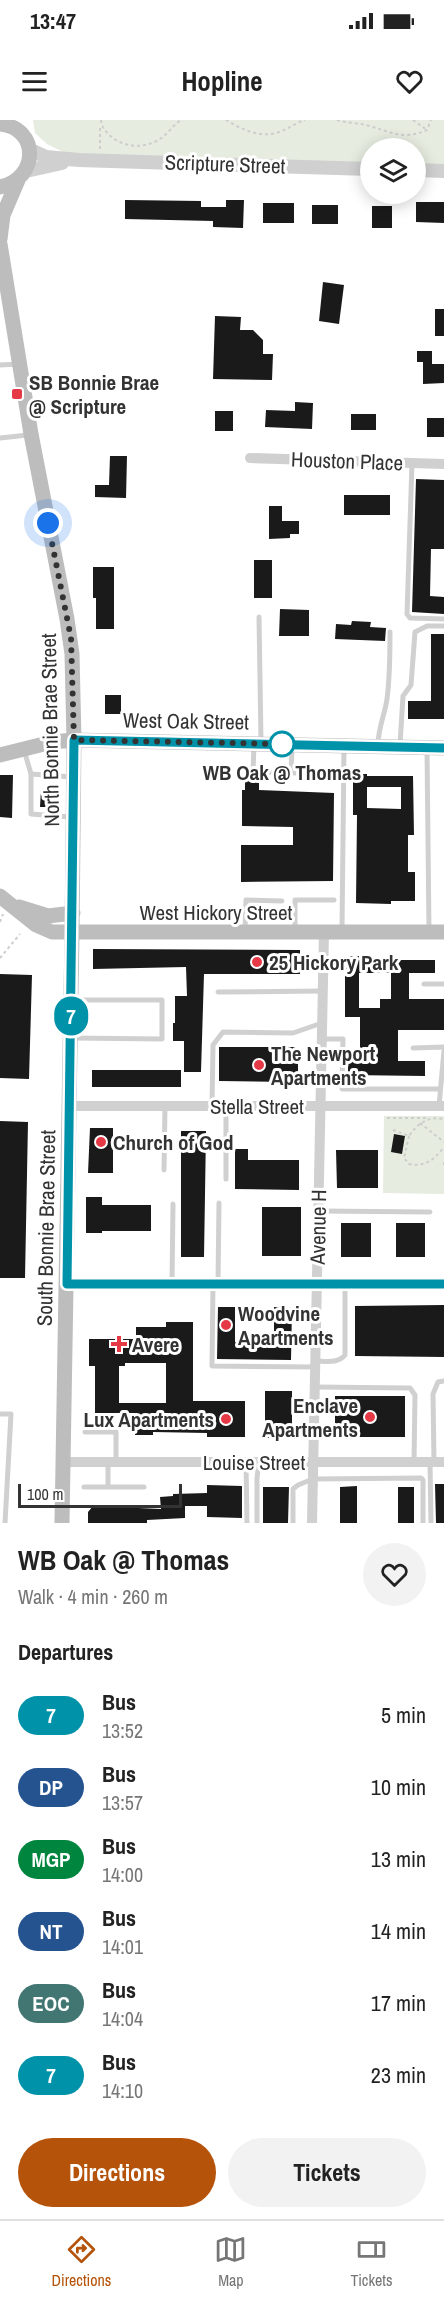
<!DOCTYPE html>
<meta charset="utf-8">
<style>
body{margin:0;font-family:"Archivo Narrow",sans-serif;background:#f2f2f2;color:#222;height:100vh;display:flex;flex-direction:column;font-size:22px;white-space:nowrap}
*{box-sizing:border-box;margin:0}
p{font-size:20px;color:#767676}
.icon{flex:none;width:33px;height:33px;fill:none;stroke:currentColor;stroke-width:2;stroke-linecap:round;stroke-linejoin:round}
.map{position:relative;height:1403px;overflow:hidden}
.side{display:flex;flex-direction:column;background:#fff;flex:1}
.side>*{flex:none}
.badge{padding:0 12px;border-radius:20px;font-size:21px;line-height:39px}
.controls{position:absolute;left:360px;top:18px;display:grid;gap:12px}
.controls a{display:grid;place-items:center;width:66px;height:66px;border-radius:50%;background:#fff;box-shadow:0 3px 15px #0003;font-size:30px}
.scale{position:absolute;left:18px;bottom:15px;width:164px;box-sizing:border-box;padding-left:6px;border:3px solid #333;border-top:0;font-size:16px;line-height:21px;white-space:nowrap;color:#333;-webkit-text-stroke:4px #fff;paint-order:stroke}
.you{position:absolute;width:30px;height:30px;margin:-15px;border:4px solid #fff;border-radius:50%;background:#1a73e8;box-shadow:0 0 0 9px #1a73e833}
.map>.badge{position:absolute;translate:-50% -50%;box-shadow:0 0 0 3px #fff}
h2{padding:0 18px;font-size:22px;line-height:54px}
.round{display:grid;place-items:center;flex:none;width:63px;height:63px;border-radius:32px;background:#f2f2f2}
.overview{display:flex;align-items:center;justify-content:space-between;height:102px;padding:0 18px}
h1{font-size:28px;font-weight:800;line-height:45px}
.button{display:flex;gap:12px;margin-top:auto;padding:12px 18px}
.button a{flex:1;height:69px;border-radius:36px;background:#b45309;color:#fff;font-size:24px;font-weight:800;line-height:69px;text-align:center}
.button a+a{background:#f2f2f2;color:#222}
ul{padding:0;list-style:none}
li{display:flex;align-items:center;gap:18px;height:72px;padding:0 18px}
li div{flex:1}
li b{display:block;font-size:22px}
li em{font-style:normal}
li .badge{min-width:66px;font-weight:700;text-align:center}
.status{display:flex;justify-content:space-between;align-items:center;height:42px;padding:0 30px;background:#fff;direction:ltr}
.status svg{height:16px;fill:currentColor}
header{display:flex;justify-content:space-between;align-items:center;height:78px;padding:0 18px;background:#fff;font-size:27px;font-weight:800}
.menu{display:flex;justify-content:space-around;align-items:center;height:84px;border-top:2px solid #e0e0e0;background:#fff;font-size:16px;color:#767676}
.menu a{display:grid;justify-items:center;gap:3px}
.menu .current{color:#b45309}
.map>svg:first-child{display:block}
</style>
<div class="status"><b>13:47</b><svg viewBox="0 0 49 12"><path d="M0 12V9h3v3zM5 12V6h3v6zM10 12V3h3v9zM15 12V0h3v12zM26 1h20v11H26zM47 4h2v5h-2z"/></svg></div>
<header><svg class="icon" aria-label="menu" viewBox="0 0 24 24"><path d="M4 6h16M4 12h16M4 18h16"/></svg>Hopline<svg class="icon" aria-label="heart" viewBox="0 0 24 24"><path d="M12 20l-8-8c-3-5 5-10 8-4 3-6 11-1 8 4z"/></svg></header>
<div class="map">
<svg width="444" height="1403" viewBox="0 0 444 1403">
<rect width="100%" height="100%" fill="#fff"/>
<!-- green -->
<path fill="#e6ecdf" d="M33 0H444V51L416 50V28H370V49L79 40 47 24 35 13Z
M384 996H444V1074L383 1073Z"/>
<!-- building -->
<path fill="#1a1a1a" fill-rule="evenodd" d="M125 80 201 81V87H226V80H244L243 108 213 107V101L125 99Z
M416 82H444V103L416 102Z
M263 83H294V103H263Z
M312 85H338V104H312Z
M372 86H392V108H372Z
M323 162 344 165 339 204 319 201Z
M435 189H444V216H435Z
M215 196 241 197 240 210H253L263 220V234H273L272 260 213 259Z
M417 231H432V244H444V263L423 264V242H417Z
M295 282 313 283 312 309 265 307 266 290 295 291Z
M215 291H233V311H215Z
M351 294H376V310H351Z
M427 298H444V317H427Z
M110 336H127L126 378 95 377V365H109Z
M416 359 444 360V429H431L430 476 444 477V494L412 492Z
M344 375H390V395H344Z
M269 386H282V401H299V414H290V418L269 419Z
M254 440H272V478H254Z
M93 447H114V509H96V478H93Z
M280 489 309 490V516H279Z
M352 501 371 502 370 507 386 508 385 521 335 519 336 504 351 505Z
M431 514H444V599H408V581H431Z
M105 575H121V594H105Z
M353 654H367V656H413L414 715H408V752H415V781H391V784L356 783 357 695H353ZM367 667H401V689L367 688Z
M0 655H13L12 698 0 697Z
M245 658H259V670L334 673 333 761 241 762V725H293V707L242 706V670H245Z
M41 669H52L51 687H40Z
M93 829 300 830V854H204L201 952H184V921H173V903H175V876H187L186 847 93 849Z
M345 836H359V840H435V853H409V879H444V910H398V941H425V956L348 955V941H360V897H345ZM359 853H391V879H380V888H359Z
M0 854 32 855 29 959 0 958Z
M219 927H295V936H298V955H295V962L219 961Z
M92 950H181V967H92Z
M0 1001 28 1002 25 1158H0Z
M90 1008H113V1053H88Z
M181 1011H206L204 1137H181Z
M394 1014 405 1016 402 1034 391 1032Z
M235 1029H248V1040H299V1070L235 1069Z
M336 1030H378V1068H337Z
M86 1077H102V1085H151V1111H102V1113H86Z
M262 1087H301V1136H262Z
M341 1103H371V1137H341Z
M396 1103H425V1137H396Z
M444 1185V1237L355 1236V1186Z
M218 1187H235V1222H274V1187L292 1188 291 1240 217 1239Z
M166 1202H193V1281H245V1317H207V1313L153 1312V1315H135V1293H95V1246H89V1219H136V1207H166ZM125 1243H166V1283H119V1246H125Z
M265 1271H292V1318H265Z
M335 1276H405V1317H335Z
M435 1364H444V1403H436Z
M207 1365 242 1366V1398L207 1397V1386H185V1398L147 1400V1403H88V1392L93 1386 161 1389 160 1377 173 1376V1374L207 1373Z
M357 1366V1403H340V1367Z
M263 1367H289L288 1403H263Z
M398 1367H414V1403H398Z"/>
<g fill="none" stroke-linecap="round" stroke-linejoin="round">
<!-- path -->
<path stroke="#cdcdcd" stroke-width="2" stroke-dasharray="3 3" stroke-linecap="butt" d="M101 0C102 9 107 13 114 19 128 28 146 28 160 19 168 14 173 5 181 0
M226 0C241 9 261 19 279 12 288 9 295 3 305 0
M337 0C347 3 357 3 366 5 389 11 403 21 427 10L431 0
M413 0 427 10
M100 29V5
M0 802 3 794
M0 838 20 814
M387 998H429
M420 1003 444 1022
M393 1010 409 1016C418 1003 428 996 444 999
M409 1016 404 1038 409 1044C425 1047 434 1040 444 1027
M444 1042V1045"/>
<!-- service -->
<path stroke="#d0d0d0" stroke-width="5" d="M0 245 19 244
M0 318 28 315
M412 343 407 494 410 498 444 499
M259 497 261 621
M254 625 253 652 344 654
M378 625C378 608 385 594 387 579 390 557 390 534 390 512
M400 625 403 576 411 565 415 512 427 506H444
M24 630 31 654V694L70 697
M427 630 429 810
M291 653 292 628
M31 654 72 657
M295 810V780H334
M342 810 344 627
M245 811 246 780 282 781
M424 864H444
M218 872 323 871
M71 918 162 919V880H73
M322 919H343L342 969H439
M413 928 444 927
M212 986 213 925 223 912 293 913 322 903
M226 986V1059
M439 986 444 931
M164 1050 165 986
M319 1091 430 1092
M172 1163 173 1084
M218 1163 219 1083
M213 1164 212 1246 315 1247
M315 1241C325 1241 338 1244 345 1235V1164
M315 1267 410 1268 415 1275 414 1342
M0 1294H11L5 1403
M85 1312H116V1342
M108 1342V1367
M246 1342 247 1403
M430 1342 431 1403
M434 1342 433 1274 438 1262 444 1261
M84 1367H144
M257 1403V1358L259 1342
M293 1403V1369L298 1365 313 1359 421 1358 423 1360V1403"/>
<!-- minor -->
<path stroke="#d0d0d0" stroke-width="10" d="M250 338 444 344
M69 986H444
M67 1164H444
M63 1342H444
M312 1403 324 812"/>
<!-- tertiary -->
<path stroke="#d0d0d0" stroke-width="14" d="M29 29 46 37 79 40 370 49
M416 50 444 51
M26 51 62 43"/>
<!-- secondary -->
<path stroke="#bdbdbd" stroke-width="15" d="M0 4C40 8 39 59 0 67
M0 119 3 95 18 60
M0 124 31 314 67 499 72 534 74 620 72 814 62 1403
M0 635 52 622 74 620 444 628
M0 776 36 805 52 812H444
M19 787 48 796 73 793"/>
</g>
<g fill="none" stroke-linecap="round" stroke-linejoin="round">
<!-- line casing -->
<g stroke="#fff" stroke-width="14">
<path id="line" d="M444 628 74 620 67 1164H444"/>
</g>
<!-- line -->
<use href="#line" stroke="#0092a9" stroke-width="9"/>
<!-- walk -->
<path stroke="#333" stroke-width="6" stroke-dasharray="0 10.8" d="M48 403 71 518 74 620 282 624"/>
</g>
<!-- markers -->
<g fill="#e63946" stroke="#fff" stroke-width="2">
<rect x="11" y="268" width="12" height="12" rx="3"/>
<circle cx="257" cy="842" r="6"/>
<circle cx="259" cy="945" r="6"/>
<circle cx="101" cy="1022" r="6"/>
<circle cx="226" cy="1205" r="6"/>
<path d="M116 1215h6v6h6v6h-6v6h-6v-6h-6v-6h6z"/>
<circle cx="370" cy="1297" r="6"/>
<circle cx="226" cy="1299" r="6"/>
</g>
<circle fill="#fff" stroke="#0092a9" stroke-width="3" cx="282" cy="624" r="12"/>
<g text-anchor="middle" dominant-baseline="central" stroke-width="6" stroke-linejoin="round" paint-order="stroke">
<!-- street labels -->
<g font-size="21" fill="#333" stroke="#fff">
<text transform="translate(225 44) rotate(2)">Scripture Street</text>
<text transform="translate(347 341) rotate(2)">Houston Place</text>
<text transform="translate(186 601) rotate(1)">West Oak Street</text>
<text transform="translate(50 610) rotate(-91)">North Bonnie Brae Street</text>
<text x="216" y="792">West Hickory Street</text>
<text x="257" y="986">Stella Street</text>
<text transform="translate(318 1107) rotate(-89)">Avenue H</text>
<text transform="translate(46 1108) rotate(-89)">South Bonnie Brae Street</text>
<text x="254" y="1342">Louise Street</text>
</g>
<!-- poi labels -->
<g font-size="21" font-weight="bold" fill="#333" stroke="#fff" text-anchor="start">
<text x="29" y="262">SB Bonnie Brae<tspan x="29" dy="24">@ Scripture</tspan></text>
<text x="269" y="842">25 Hickory Park</text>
<text x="271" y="933">The Newport<tspan x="271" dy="24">Apartments</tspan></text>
<text x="113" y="1022">Church of God</text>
<text x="238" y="1193">Woodvine<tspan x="238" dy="24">Apartments</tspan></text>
<text x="132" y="1224">Avere</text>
<text x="358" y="1285" text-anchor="end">Enclave<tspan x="358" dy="24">Apartments</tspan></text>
<text x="214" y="1299" text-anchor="end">Lux Apartments</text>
</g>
<!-- stop labels -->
<g font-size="21" font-weight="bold" fill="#333" stroke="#fff">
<text x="282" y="652">WB Oak @ Thomas</text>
</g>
</g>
</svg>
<div class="controls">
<a><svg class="icon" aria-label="layers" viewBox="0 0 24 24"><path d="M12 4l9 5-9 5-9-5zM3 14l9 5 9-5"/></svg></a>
</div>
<div class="scale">100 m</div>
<div class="you" style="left:48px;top:403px"></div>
<b class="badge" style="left:71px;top:896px;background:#0092a9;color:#fff">7</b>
</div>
<section class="side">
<div class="overview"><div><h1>WB Oak @ Thomas</h1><p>Walk · 4 min · 260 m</p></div><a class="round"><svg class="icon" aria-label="heart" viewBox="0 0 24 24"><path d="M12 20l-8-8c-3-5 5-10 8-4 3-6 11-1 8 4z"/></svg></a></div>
<h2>Departures</h2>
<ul>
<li><span class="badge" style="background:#0092a9;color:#fff">7</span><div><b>Bus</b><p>13:52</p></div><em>5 min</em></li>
<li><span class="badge" style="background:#24538f;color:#fff">DP</span><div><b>Bus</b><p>13:57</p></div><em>10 min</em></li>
<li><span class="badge" style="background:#00853e;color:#fff">MGP</span><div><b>Bus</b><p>14:00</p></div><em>13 min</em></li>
<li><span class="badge" style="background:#24538f;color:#fff">NT</span><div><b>Bus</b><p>14:01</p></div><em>14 min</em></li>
<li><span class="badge" style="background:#427672;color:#fff">EOC</span><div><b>Bus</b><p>14:04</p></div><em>17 min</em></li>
<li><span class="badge" style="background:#0092a9;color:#fff">7</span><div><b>Bus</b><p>14:10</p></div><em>23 min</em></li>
</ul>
<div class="button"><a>Directions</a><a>Tickets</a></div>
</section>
<nav class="menu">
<a class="current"><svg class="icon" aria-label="directions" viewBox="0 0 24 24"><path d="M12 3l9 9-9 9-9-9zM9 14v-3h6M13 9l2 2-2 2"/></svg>Directions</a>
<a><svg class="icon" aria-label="map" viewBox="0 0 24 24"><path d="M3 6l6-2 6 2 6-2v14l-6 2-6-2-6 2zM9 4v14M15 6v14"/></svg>Map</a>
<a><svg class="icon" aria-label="tickets" viewBox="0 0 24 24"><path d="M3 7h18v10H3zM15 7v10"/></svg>Tickets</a>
</nav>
